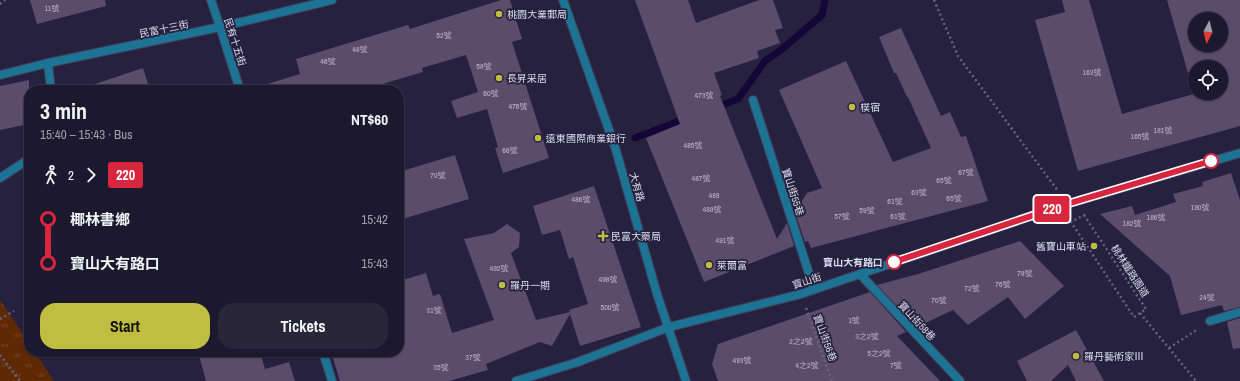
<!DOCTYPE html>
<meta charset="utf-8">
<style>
body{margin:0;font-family:"Archivo Narrow","Noto Sans TC",sans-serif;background:#29263a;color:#f1f3f6;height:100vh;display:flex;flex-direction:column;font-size:15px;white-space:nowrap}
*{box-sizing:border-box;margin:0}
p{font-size:13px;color:#a0a0aa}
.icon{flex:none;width:22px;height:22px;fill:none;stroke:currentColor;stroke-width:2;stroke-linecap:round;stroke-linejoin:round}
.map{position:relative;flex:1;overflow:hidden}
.sheet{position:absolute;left:24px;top:85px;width:380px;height:272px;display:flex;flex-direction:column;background:#1c192e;border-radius:16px;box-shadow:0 1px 3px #0004,0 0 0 1px #3a384a}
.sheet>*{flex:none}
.badge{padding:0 8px;border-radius:3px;font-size:14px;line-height:26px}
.needle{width:26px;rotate:187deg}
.tools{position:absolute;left:1188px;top:12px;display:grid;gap:8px}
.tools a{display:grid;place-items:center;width:40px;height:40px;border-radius:50%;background:#1c192e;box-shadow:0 1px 3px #0004,0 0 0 1px #3a384a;font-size:20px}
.map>.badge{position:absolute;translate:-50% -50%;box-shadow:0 0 0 2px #fff}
.legs{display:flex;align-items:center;gap:6px;height:44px;padding:0 16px;font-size:13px}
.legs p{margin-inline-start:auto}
.overview{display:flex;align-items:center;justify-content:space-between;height:68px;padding:0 16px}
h1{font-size:22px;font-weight:800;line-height:30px}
.primary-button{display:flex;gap:8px;margin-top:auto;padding:8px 16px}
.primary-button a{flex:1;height:46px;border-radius:16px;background:#bfbe41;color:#111;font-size:16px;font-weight:800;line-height:46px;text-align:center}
.primary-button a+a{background:#29263a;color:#f1f3f6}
ul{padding:0 16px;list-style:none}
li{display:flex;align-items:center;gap:14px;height:44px;font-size:15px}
li i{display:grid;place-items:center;width:6px;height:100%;margin:0 5px;background:currentColor}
li i::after{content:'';width:10px;height:10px;margin:-5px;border:3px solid;border-radius:50%;background:#1c192e}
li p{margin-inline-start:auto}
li:first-child i{background:linear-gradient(#0000 50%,currentColor 0)}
li:last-child i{background:linear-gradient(currentColor 50%,#0000 0)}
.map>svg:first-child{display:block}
</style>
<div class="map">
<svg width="1240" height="381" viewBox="0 0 1240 381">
<defs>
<pattern id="grass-tufts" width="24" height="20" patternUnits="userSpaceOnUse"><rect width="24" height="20" fill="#5f2904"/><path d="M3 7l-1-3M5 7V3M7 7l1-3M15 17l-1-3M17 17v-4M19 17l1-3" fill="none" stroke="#764729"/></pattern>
</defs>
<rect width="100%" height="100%" fill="#25213e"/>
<!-- grass -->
<path fill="url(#grass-tufts)" d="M0 300 29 343V352H35L54 381H0Z"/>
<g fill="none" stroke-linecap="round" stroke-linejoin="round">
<!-- stream -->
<path stroke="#140636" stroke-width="7" d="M716 107 738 99 765 61 781 50 822 15 825 0
M635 138 687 118"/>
</g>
<!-- building -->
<path fill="#5c4c6b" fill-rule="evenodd" d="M30 0H105L106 6 37 24Z
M501 0H510L522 39 512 42 549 158 503 173 495 148 498 147 487 109 457 118 451 101 478 92 466 55 422 68 423 72 362 90H264V85L300 74 296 59 408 25 410 29Z
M635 0H688L696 23 759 0H773L783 28 775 30 780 43 757 51 759 58 714 73 722 95 720 96 777 239 787 223 794 246 704 282 646 138 680 124Z
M1062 0H1089L1122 114 1194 94 1167 0H1240V126L1078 171 1035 20 1065 12ZM1195 19H1221V45H1195ZM1195 67H1221V93H1195Z
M901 28 941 116 950 112 961 137 966 136 988 201 811 248 808 241 805 242 795 212 807 193 822 188 779 90 846 61 893 162 931 148 908 97H907L896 73H894L879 37Z
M143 68 150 90H87L86 87Z
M29 80V124L0 130V86Z
M455 155 469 199 399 220V172Z
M1231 173 1240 200V307L1224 311 1222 305 1181 315 1170 276 1100 214 1132 206 1135 215 1176 202 1173 194 1203 186 1202 182Z
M594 186 641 327 580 346 570 314 552 346 540 342 486 364 488 370 449 381H340L331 352H399V281L426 273 433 296 440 294 452 333 494 320 464 239 494 233 507 224 520 233 519 247 511 253 536 320 570 312 569 310 588 304 573 257 569 259 560 230 542 235 533 206Z
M1020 241 1064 286 1025 319 1008 297 968 325 953 310 917 327 877 285 918 274Z
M870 292 906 332 897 336 940 381H718L712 364 718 344Z
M1240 318V348L1233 349 1227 322Z
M1076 330 1104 381H1076L1068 365 1051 381H1027L1017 361Z
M198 352H260L265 369 289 362 295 381H206Z"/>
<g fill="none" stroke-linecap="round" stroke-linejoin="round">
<!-- service casing -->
<g stroke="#3f3b57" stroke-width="10">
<path id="service" d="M211 0 220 27
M48 63 51 90
M753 100 814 289
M0 178 29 159
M1210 321 1240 312"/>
</g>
<!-- minor casing -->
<g stroke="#3f3b57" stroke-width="10">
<path id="minor" d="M563 0 615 147 657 294 686 381
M220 27 240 90
M0 75 48 63 220 27 332 0
M860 274 960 381
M323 352 332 381
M516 381 578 362 669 327 801 294 1067 204 1240 153"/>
</g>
<!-- path -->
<path stroke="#67647e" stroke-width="2.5" stroke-dasharray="2 3" stroke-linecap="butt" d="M934 0 958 56 1058 191
M0 4 5 0
M1084 215 1146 309 1134 317 1071 222Z
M806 308 832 381
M1140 313 1196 381
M0 319 14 311
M1169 348 1198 329
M0 355 20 381"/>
<!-- service -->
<use href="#service" stroke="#1d7394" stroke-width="8"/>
<!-- minor -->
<use href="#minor" stroke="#1d7394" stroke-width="8"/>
</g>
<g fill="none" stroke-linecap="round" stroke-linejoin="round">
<!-- line-1 casing -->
<g stroke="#fff" stroke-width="9">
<path id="line-1" d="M894 262 1067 204 1211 161"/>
</g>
<!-- line-1 -->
<use href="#line-1" stroke="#d7263d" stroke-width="6"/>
</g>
<!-- markers -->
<g fill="#bfbe41" stroke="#25213e" stroke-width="1.5">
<circle cx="499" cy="14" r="4"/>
<circle cx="499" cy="78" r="4"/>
<circle cx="852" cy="107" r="4"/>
<circle cx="538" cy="138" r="4"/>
<path d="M601 230h4v4h4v4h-4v4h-4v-4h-4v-4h4z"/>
<circle cx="1094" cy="246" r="4"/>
<circle cx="709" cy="265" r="4"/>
<circle cx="502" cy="285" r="4"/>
<circle cx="1076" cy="356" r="4"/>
</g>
<g fill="#fff" stroke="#d7263d" stroke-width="2">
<circle cx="1211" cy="161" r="7"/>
<circle cx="894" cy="262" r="7"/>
</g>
<g text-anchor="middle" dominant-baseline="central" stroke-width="3.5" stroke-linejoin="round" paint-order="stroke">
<!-- number labels -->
<g font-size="8" fill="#bdb8ce">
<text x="52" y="8">11號</text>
<text x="444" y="35">52號</text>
<text x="360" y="49">48號</text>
<text x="328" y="61">46號</text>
<text x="484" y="66">58號</text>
<text x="1092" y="72">163號</text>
<text x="491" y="93">60號</text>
<text x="704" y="95">473號</text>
<text x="518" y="106">476號</text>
<text x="1163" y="130">181號</text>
<text x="1140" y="136">165號</text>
<text x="693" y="145">485號</text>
<text x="510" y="150">66號</text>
<text x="966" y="172">67號</text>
<text x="438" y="175">70號</text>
<text x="701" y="178">487號</text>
<text x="944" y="180">65號</text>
<text x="919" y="192">63號</text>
<text x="714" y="195">489</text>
<text x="954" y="198">65號</text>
<text x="581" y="199">486號</text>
<text x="895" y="201">61號</text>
<text x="1200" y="207">190號</text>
<text x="712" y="209">489號</text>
<text x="867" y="210">59號</text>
<text x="842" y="216">57號</text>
<text x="898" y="216">61號</text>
<text x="1156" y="217">186號</text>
<text x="1132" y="223">182號</text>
<text x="725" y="240">491號</text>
<text x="499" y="268">492號</text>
<text x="1025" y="273">78號</text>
<text x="608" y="279">498號</text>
<text x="1003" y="284">76號</text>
<text x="972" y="288">72號</text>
<text x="1207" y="297">24號</text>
<text x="939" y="300">70號</text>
<text x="610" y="307">500號</text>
<text x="434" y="310">31號</text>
<text x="854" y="320">1號</text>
<text x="867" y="336">3之2號</text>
<text x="801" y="341">2之2號</text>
<text x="879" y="353">5之2號</text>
<text x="473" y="357">37號</text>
<text x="742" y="360">493號</text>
<text x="807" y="365">4之2號</text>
<text x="896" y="365">7號</text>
<text x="441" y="367">35號</text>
</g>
<!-- poi labels -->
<g font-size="10" fill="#dddcef" stroke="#25213e" text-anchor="start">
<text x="507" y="14">桃園大業郵局</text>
<text x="507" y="78">長昇采居</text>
<text x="860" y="107">樸宿</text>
<text x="546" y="138">遠東國際商業銀行</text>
<text x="611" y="236">民富大藥局</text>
<text x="1086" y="246" text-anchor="end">舊寶山車站</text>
<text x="717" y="265">萊爾富</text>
<text x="510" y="285">羅丹一期</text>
<text x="1084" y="356">羅丹藝術家Ⅲ</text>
</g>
<!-- street labels -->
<g font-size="10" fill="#dddcef" stroke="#25213e">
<text transform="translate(164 29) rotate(-12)">民富十三街</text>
<text transform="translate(235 42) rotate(72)">民有十五街</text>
<text transform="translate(637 187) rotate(74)">大有路</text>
<text transform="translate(793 192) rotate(72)">寶山街55巷</text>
<text transform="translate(1130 271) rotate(57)">桃林鐵路園道</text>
<text transform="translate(807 281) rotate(-18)">寶山街</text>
<text transform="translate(917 321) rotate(47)">寶山街58巷</text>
<text transform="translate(825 338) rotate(70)">寶山街56巷</text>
</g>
<!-- stop labels -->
<g font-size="10" font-weight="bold" fill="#dddcef" stroke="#25213e" text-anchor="end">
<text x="883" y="262">寶山大有路口</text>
</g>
</g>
</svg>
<div class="tools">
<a><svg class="needle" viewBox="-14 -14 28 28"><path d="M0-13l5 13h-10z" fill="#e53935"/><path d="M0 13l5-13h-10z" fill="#a0a0aa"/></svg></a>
<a><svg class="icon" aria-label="locate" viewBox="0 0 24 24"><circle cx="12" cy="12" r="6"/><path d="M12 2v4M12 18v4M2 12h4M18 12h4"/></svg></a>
</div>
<b class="badge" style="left:1052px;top:209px;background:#d7263d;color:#fff">220</b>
<section class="sheet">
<div class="overview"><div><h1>3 min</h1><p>15:40 – 15:43 · Bus</p></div><b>NT$60</b></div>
<div class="legs"><svg class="icon" aria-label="walk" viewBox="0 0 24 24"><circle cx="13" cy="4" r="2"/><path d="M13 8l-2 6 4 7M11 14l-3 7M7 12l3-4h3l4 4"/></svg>2<svg class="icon" aria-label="forward" viewBox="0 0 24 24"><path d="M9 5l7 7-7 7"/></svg><b class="badge" style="background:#d7263d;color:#fff">220</b></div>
<ul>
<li><i style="color:#d7263d"></i><b>椰林書鄉</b><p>15:42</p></li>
<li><i style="color:#d7263d"></i><b>寶山大有路口</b><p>15:43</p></li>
</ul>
<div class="primary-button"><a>Start</a><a>Tickets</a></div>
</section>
</div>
